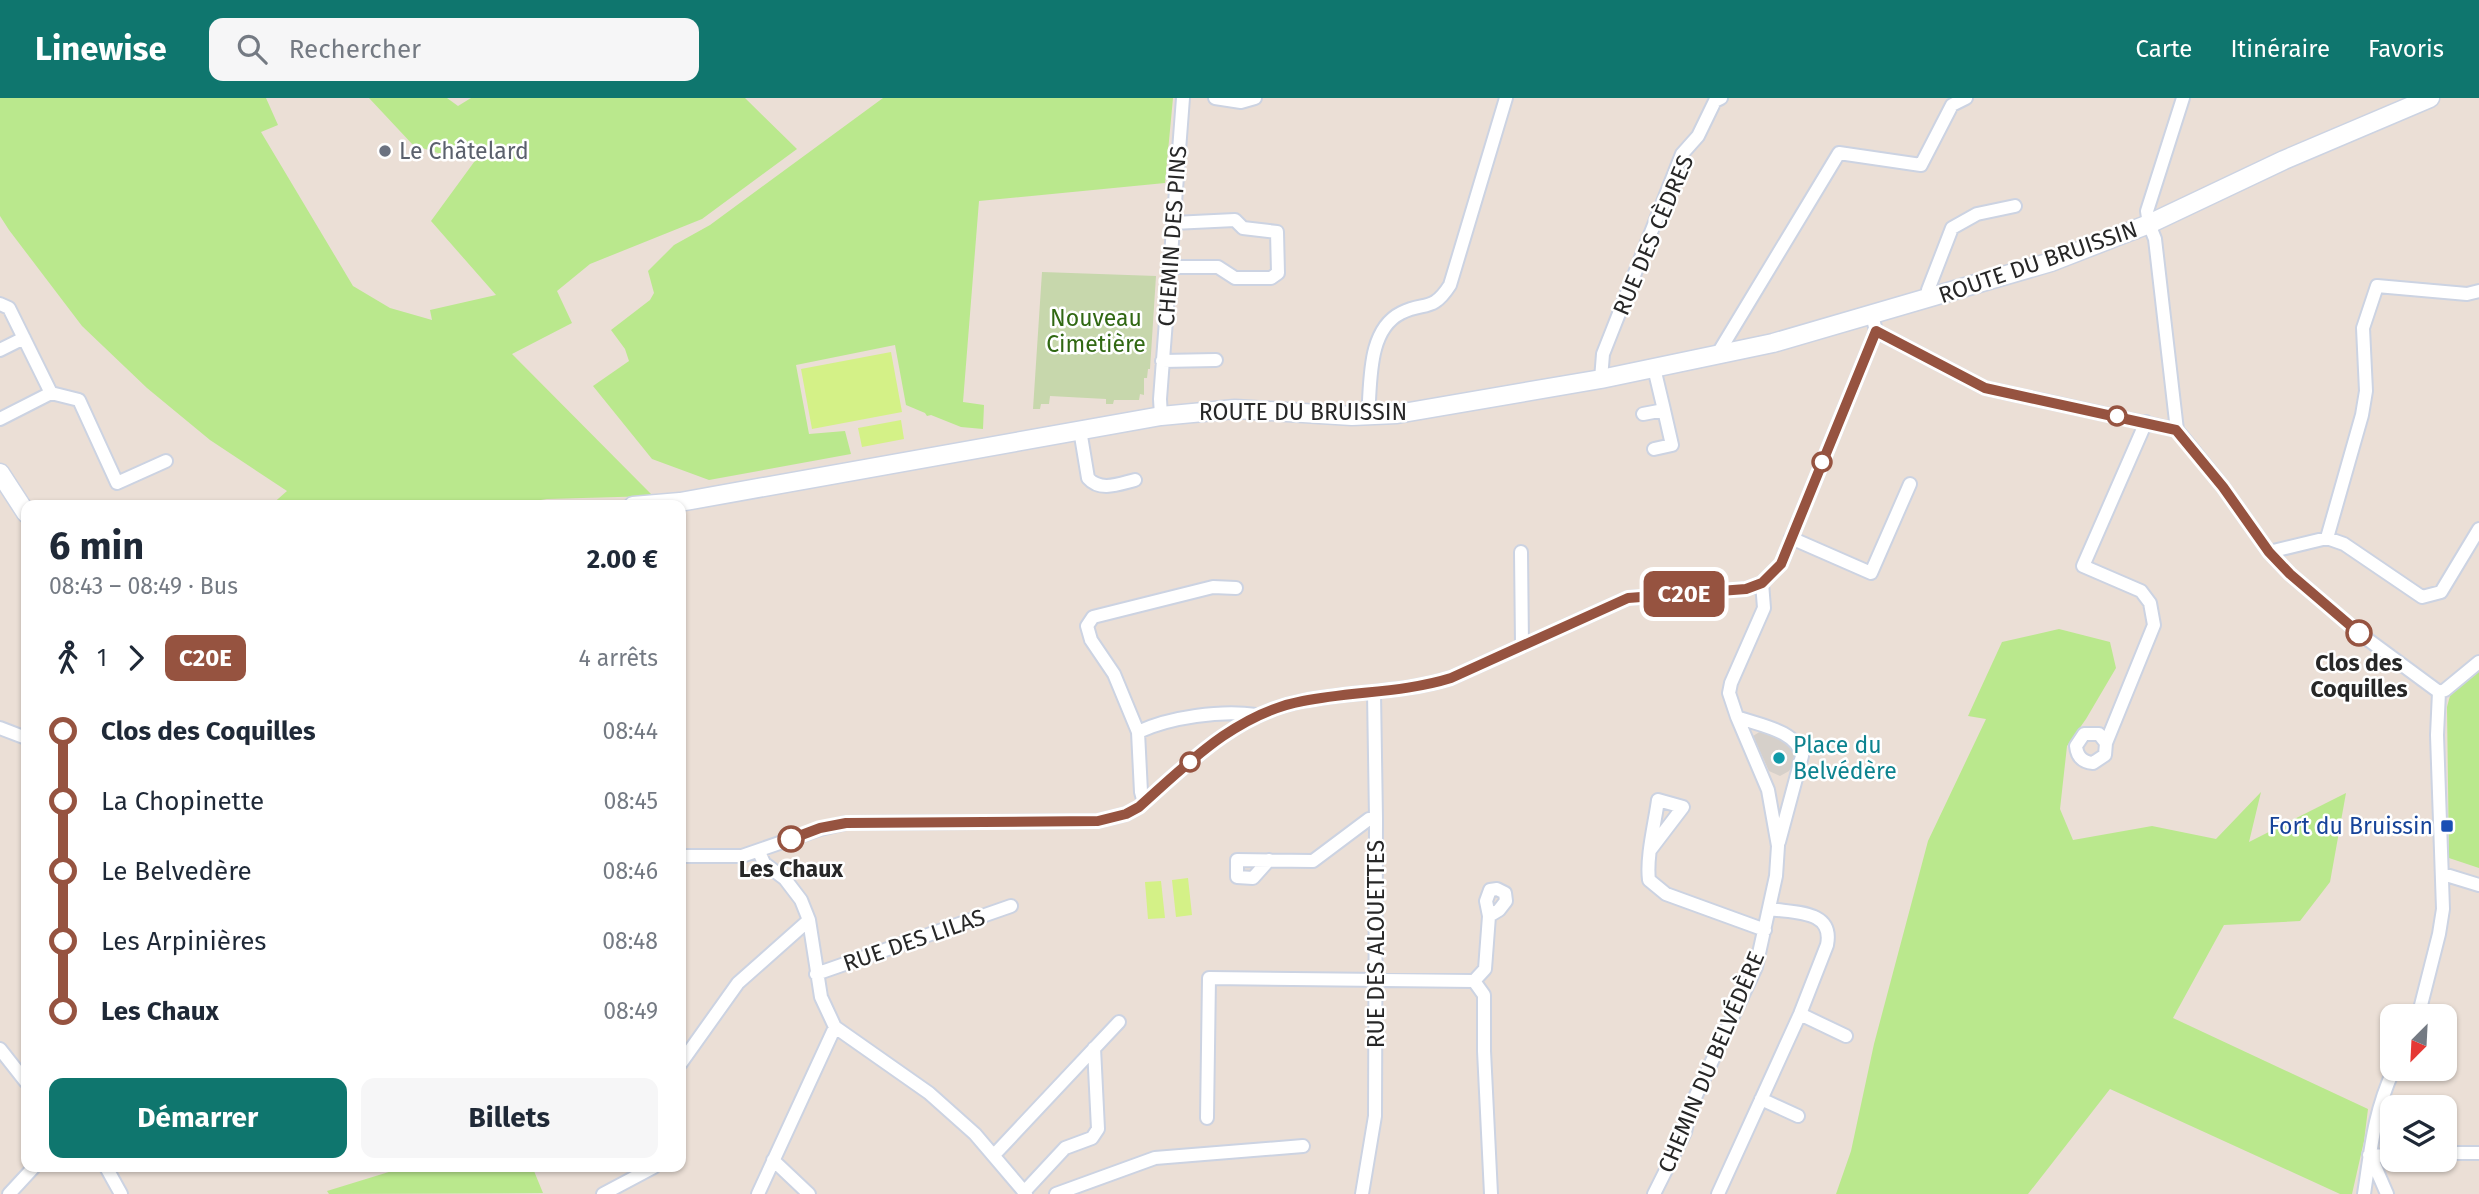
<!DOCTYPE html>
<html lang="fr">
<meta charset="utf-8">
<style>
body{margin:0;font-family:"Fira Sans",sans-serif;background:#f6f6f7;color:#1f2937;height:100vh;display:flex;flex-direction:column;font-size:26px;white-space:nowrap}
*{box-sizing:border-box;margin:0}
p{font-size:23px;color:#747a83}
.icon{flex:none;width:38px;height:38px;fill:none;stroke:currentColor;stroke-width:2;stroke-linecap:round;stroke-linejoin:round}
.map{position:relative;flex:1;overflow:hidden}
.drawer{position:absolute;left:21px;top:402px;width:665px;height:672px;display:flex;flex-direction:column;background:#fff;border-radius:14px;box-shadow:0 2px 5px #0004}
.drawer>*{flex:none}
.badge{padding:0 14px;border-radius:10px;font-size:24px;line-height:46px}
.needle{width:46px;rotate:204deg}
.controls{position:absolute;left:2380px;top:906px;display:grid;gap:14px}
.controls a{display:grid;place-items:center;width:77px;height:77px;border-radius:14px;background:#fff;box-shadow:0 2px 5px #0004;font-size:35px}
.map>.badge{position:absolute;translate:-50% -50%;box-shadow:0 0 0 4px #fff}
.legs{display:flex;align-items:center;gap:10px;height:77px;padding:0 28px;font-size:23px}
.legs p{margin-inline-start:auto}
.overview{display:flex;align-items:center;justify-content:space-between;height:119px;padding:0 28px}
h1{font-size:38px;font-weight:700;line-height:52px}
.cta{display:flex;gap:14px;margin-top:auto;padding:14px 28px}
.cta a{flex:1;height:80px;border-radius:14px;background:#0f766e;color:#fff;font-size:28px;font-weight:700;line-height:80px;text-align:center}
.cta a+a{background:#f6f6f7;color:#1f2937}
ul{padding:0 28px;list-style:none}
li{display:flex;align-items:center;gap:24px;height:70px;font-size:26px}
li i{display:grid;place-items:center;width:10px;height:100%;margin:0 9px;background:currentColor}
li i::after{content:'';width:18px;height:18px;margin:-9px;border:5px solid;border-radius:50%;background:#fff}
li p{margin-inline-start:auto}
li:first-child i{background:linear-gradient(#0000 50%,currentColor 0)}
li:last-child i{background:linear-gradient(currentColor 50%,#0000 0)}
header{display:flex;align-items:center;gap:42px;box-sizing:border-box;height:98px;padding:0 35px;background:#0f766e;color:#fff}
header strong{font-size:33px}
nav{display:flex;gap:38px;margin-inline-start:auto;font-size:24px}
.search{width:490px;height:63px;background:#f6f6f7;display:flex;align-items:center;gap:18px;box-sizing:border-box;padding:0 24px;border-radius:14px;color:#747a83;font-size:26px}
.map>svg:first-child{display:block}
</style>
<header>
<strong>Linewise</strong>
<div class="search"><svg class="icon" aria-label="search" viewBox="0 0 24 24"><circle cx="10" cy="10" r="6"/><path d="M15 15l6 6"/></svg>Rechercher</div>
<nav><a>Carte</a><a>Itinéraire</a><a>Favoris</a></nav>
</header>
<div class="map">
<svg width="2479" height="1096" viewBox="0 0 2479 1096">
<rect width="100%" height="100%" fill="#ebdfd6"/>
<!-- green -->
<path fill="#bae88d" d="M0 0H266L278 27 261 34 353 188 390 210 432 222 430 212 496 197 431 123 477 60 447 58 413 47 369 0H447L458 8 471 0H745L797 51 702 121 590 166 557 193 572 225 512 256 653 398 547 401 503 408H270L287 393 210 342 147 290 82 228 9 132 0 118Z
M883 0H1173L1165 85 979 103 963 304 984 307 983 331 961 329 931 317 927 318 925 315 906 307 895 247 796 267 809 336 845 333 851 356 709 382 652 361 593 288 629 263 625 251 611 232 650 202 654 195 648 173 674 147 710 127Z
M2059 531 2110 544 2116 570 2086 621 2067 648 2060 711 2073 742 2152 728 2216 741 2261 694 2249 744 2346 695 2330 784 2300 823 2224 827 2173 920 2368 1011 2364 1043 2352 1096H2340L2110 991 2028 1096H1836L1851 1053 1874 946 1928 743 1986 621 1968 618 2002 544Z
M2479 571V770L2449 760 2447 609 2451 594Z
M405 1069H545L534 1073 543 1095 329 1096 327 1093Z"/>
<!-- cemetery -->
<path fill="#c7d7ac" d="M1042 174 1156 178 1150 271H1148L1147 280H1144V297L1140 296 1139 302H1114L1113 306H1106V301L1050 298 1049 306H1041L1040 311H1033Z"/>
<!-- pitch -->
<path fill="#d4f187" d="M891 254 902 314 812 331 801 271Z
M901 322 904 341 862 349 858 330Z
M1188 780 1192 817 1176 819 1172 782Z
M1161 783 1165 820 1148 821 1145 784Z"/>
<!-- plaza -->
<path fill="#d6d0ca" d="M1761 633 1791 645 1796 654 1794 666 1789 673 1780 678 1769 673 1753 638Z"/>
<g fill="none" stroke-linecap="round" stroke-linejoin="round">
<!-- street casing -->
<g stroke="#ccd3e2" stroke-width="16">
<path id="street" d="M1215 0 1241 4 1255 0
M2183 0 2147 113 2149 126 2155 141 2177 332 2223 389 2269 454 2290 476 2359 535 2439 594
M1169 169H1218L1235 180H1271L1278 175 1277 134 1243 130 1235 122 1173 125
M1927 202 1928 192 1952 130 1977 116 2015 108
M0 206 9 210 51 295 0 321
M1876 233 1985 290 2177 332
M0 252 24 240
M1717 257 1839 55 1921 67 1952 7 1966 0
M1162 263 1216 262
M1601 281 1603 256 1682 56 1698 38 1715 3 1721 0
M51 295 79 302 117 385 166 363
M1643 316 1664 312 1654 270
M1161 318 1160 301 1183 0
M1368 318C1371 285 1367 232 1401 215 1425 203 1432 215 1450 187L1506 0
M1080 332 1088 380C1100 394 1119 386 1135 382
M1654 351 1672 347 1664 312
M1791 440 1871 475 1910 386
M2327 440 2362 317 2366 293 2363 230 2377 188 2467 196 2479 193
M1521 454 1522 548
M2269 454 2327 440 2344 446 2422 499 2441 494 2479 431
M2439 594 2445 592 2479 564
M1737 619C1758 627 1797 632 1802 658L1779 744
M0 630 26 640
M1138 634 1114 576 1091 542 1087 528 1093 519 1213 489 1236 490
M2106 645 2099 636H2084L2076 648C2077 658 2082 664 2093 665L2105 657 2106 645 2154 527 2150 505 2141 493 2083 468 2146 324
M1144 705 1141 694 1138 634C1170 619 1221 612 1256 617
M1651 751 1683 709 1658 702C1655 725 1646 759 1649 782L1666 796 1765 832
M759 754 764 765 785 781 801 802 809 822 821 899 835 929 929 995 975 1036 1026 1096
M681 758H742L820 731 846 725 1098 723 1126 716 1139 709C1188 665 1237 615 1303 603 1353 593 1403 595 1451 580L1628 500 1746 491 1762 485 1781 466 1876 233 1872 217
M1269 762 1253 780 1237 779V762L1313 763 1369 721H1376
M2443 776 2479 787
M816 876 1011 808
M1474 883 1485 871 1489 818 1499 812 1506 803 1505 795 1497 791 1490 792 1486 803 1489 818
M1800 916 1846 938
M2418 919 2439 836 2443 811 2437 637 2439 594
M0 951 26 984
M681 965 738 885 809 822
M1761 1001 1798 1018
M1207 1020 1209 880 1474 883 1484 897V953L1491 1096
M2445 1055H2479
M994 1057 1119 924
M2369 1057 2392 1058
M2370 1057 2387 1096
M773 1062 809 1096
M106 1069 121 1096
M1024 1094 1065 1050 1092 1040 1098 1031 1094 950
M9 1096 34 1069
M603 1096 654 1069
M758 1096 835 929
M1056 1096 1155 1060 1303 1048
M1362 1096 1375 1018 1376 721 1374 595
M1654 1096 1685 1034 1691 1008 1756 869 1776 778 1778 748 1768 692 1737 619 1729 595 1731 585 1764 510 1762 485
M1718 1096 1800 916 1827 847C1834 812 1795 815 1770 811
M2364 1096C2371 1050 2374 1014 2394 971"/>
</g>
<!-- secondary casing -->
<g stroke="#ccd3e2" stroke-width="21">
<path id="secondary" d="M0 375 26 415
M633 408 680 404 1161 318 1235 311 1352 318 1397 316 1601 281 1773 245 2051 164 2149 126 2284 62 2430 0"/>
</g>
<!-- street -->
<use href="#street" stroke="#fff" stroke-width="12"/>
<!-- secondary -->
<use href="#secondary" stroke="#fff" stroke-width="18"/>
</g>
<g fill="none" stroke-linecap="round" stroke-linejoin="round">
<!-- line-1 casing -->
<g stroke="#fff" stroke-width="16">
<path id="line-1" d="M791 741 820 730 846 725 1098 723 1126 716 1139 709C1188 665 1237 615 1303 603 1353 593 1403 595 1451 580L1628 500 1746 491 1762 485 1781 466 1876 233 1985 290 2176 332 2223 389 2269 454 2290 476 2359 535"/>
</g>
<!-- line-1 -->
<use href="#line-1" stroke="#965340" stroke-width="10"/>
</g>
<!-- markers -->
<circle fill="#6b7280" stroke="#fff" stroke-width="2.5" cx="385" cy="53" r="7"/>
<g fill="#fff" stroke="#965340" stroke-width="3.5">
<circle cx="2117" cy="318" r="9"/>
<circle cx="1822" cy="364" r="9"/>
<circle cx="2359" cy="535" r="12"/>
<circle cx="1190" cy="664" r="9"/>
<circle cx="791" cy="741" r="12"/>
</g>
<circle fill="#0f9aa8" stroke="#fff" stroke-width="2.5" cx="1779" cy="660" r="7"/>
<rect fill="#1a4fb4" stroke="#fff" stroke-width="2.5" x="2440" y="721" width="14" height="14" rx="3.5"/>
<g text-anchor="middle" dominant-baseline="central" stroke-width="5" stroke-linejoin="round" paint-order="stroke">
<!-- worship labels -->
<g font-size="23" fill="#5b616d" stroke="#fff" text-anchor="start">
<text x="399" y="53">Le Châtelard</text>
</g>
<!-- street labels -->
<g font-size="23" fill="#272727" stroke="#fff">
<text transform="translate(1653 137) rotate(-67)">RUE DES CÈDRES</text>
<text transform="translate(1172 138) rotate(-86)">CHEMIN DES PINS</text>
<text transform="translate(2038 164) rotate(-19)">ROUTE DU BRUISSIN</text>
<text x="1303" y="314">ROUTE DU BRUISSIN</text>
<text transform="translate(914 842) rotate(-19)">RUE DES LILAS</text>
<text transform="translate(1376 846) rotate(-90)">RUE DES ALOUETTES</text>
<text transform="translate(1711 964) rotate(-67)">CHEMIN DU BELVÉDÈRE</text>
</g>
<!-- park labels -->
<g font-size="23" fill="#316813" stroke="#fff">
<text x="1096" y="220">Nouveau<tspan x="1096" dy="26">Cimetière</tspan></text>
</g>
<!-- stop labels -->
<g font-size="23" font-weight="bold" fill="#272727" stroke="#fff">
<text x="2359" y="565">Clos des<tspan x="2359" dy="26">Coquilles</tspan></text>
<text x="791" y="771">Les Chaux</text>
</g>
<!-- culture labels -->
<g font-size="23" fill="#0d838f" stroke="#fff" text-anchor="start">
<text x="1793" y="647">Place du<tspan x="1793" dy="26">Belvédère</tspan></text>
</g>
<!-- transit labels -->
<g font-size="23" fill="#164399" stroke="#fff" text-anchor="end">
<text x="2433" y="728">Fort du Bruissin</text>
</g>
</g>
</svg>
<div class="controls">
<a><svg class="needle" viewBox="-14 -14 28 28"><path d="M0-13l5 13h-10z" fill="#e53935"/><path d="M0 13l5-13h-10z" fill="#747a83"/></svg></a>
<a><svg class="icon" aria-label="layers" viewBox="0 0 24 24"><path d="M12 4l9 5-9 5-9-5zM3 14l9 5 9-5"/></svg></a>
</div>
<b class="badge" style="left:1684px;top:496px;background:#965340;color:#fff">C20E</b>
<section class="drawer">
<div class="overview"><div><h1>6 min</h1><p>08:43 – 08:49 · Bus</p></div><b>2.00 €</b></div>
<div class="legs"><svg class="icon" aria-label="walk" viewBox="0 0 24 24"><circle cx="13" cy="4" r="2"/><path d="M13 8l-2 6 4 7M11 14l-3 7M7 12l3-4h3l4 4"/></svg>1<svg class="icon" aria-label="forward" viewBox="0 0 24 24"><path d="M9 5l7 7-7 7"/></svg><b class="badge" style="background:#965340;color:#fff">C20E</b><p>4 arrêts</p></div>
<ul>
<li><i style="color:#965340"></i><b>Clos des Coquilles</b><p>08:44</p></li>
<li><i style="color:#965340"></i><span>La Chopinette</span><p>08:45</p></li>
<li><i style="color:#965340"></i><span>Le Belvedère</span><p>08:46</p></li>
<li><i style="color:#965340"></i><span>Les Arpinières</span><p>08:48</p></li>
<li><i style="color:#965340"></i><b>Les Chaux</b><p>08:49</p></li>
</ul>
<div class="cta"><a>Démarrer</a><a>Billets</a></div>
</section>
</div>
